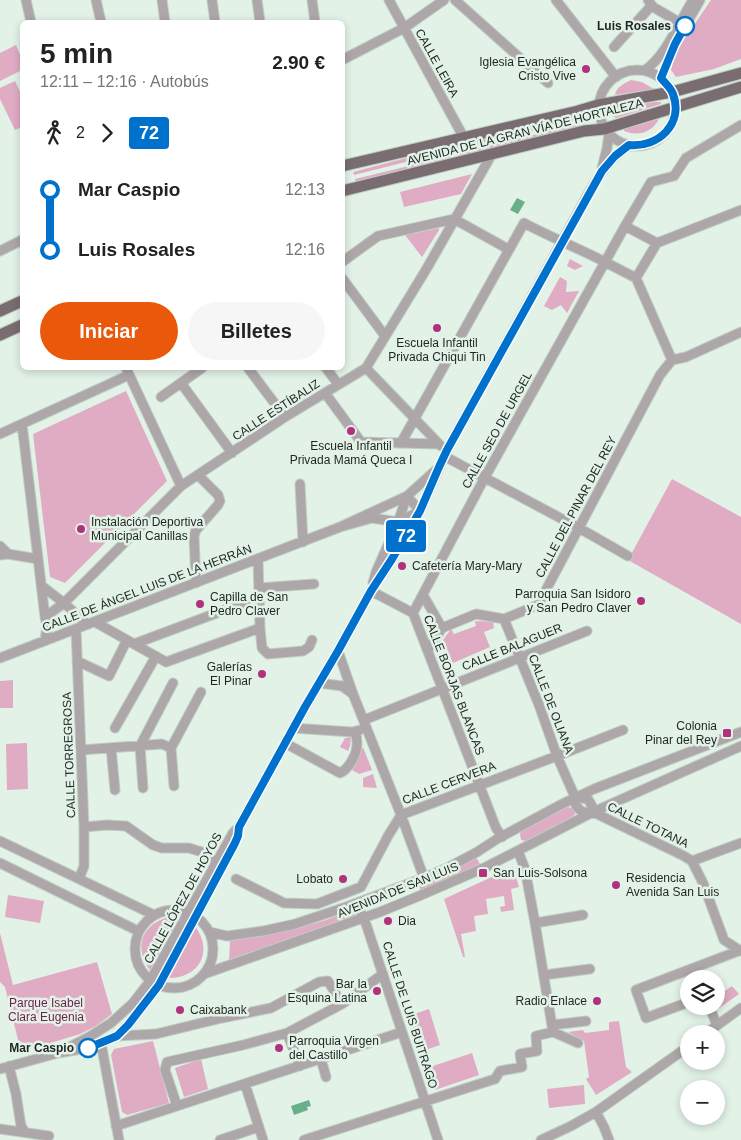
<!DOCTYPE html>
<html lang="es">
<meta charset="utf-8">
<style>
body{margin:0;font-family:Helvetica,sans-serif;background:#f6f6f6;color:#222;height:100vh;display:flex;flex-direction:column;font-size:19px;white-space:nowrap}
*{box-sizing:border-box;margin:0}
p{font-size:16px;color:#767676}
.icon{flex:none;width:28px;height:28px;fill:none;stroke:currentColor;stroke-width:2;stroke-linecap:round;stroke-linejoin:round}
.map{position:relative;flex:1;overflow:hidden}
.details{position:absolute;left:20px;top:20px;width:325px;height:350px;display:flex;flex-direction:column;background:#fff;border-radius:8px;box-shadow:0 2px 8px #0003}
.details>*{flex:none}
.badge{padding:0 10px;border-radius:4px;font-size:18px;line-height:32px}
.controls{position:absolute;left:680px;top:970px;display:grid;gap:10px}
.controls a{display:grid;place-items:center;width:45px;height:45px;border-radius:50%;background:#fff;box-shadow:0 2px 8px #0003;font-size:25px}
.map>.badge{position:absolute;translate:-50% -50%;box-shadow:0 0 0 2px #fff}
.legs{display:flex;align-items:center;gap:8px;height:55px;padding:0 20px;font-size:16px}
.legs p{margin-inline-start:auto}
.head{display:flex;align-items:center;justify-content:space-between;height:85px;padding:0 20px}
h1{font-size:28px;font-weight:800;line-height:38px}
.primary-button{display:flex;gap:10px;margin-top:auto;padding:10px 20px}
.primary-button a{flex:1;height:58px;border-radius:30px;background:#ea580c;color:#fff;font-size:20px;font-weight:800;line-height:58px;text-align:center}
.primary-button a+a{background:#f6f6f6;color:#222}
ul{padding:0 20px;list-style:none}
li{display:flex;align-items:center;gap:18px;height:60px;font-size:19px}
li i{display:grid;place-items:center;width:8px;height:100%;margin:0 6px;background:currentColor}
li i::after{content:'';width:12px;height:12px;margin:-6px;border:4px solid;border-radius:50%;background:#fff}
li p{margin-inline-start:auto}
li:first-child i{background:linear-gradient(#0000 50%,currentColor 0)}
li:last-child i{background:linear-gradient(currentColor 50%,#0000 0)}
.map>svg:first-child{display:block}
</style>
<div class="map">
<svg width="741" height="1140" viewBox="0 0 741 1140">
<rect width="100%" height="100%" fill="#e2f2e7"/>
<!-- green -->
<path fill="#dfacc4" d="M711 0H741V59L714 69 676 77 671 70 675 53Z
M16 45 22 59V70L0 81V53Z
M631 80 642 82 654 89 615 95C616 87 625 83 631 80Z
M15 81 22 96V127L15 130 0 99V88Z
M654 102H661V104L616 118 612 116 611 109Z
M576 116 577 120 455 150 454 146Z
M659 119C652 132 639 137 624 131V129Z
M579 124 580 128 458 158 456 154Z
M448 147 449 151 354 175 353 172Z
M450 156 451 159 356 183 355 179Z
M472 174 461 194 404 207 400 192Z
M439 228V230L422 257 405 235Z
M570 259 583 266 575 270 567 266Z
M560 277 567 281 566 292 579 291 567 313 561 305 552 310 544 306Z
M126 391 167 481 65 583 50 577 33 434Z
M672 479 741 517V624L628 560Z
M476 621 493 622 494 628 484 632 490 647 453 663 443 640 451 629 454 634 476 626 475 622Z
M13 680V708H0V681Z
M351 737 350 746 348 751 340 747 345 738Z
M27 743 28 789 7 790 6 744Z
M363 747 372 770 359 774 352 770Z
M373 774 377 788 363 787V778Z
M567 807 572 808 575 811V814L572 817 530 839 526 841 521 840 520 834 521 831Z
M476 857 480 864 421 891 418 885 433 879Z
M513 867 519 887 511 889 514 910 501 912 500 907 505 906 504 896 486 899 488 914 474 916 476 931 461 934 465 957H463L444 899Z
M8 895 44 901 40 923 5 917Z
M349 911 356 912 357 916 229 962 230 940 298 928 326 920Z
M169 917 179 918 150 970C133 947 142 924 169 917Z
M195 926C214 952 199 979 167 978Z
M0 933 13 985 97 962 112 1014 96 1026 80 1034 21 1052 5 987 0 982Z
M732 986 739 994 718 1009 716 1006V997Z
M429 1009 440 1045 420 1052 408 1016Z
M619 1021 626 1067 632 1072 596 1095 586 1079 589 1077 584 1041 568 1032 583 1030 585 1033 609 1030V1022Z
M153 1041 169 1103 127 1115 122 1112 111 1055 114 1049Z
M472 1053 479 1075 435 1090 427 1068Z
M201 1059 208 1089 184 1097 175 1068Z
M584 1085 585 1104 549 1108 547 1089Z"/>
<!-- water -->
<path fill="#69af87" d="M517 198 525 202 518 214 510 210Z
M309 1100 311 1106 307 1107 308 1110 294 1115 291 1106Z"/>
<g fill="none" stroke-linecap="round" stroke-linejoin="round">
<!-- minor casing -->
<g stroke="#bfcdc3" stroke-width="11">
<path id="minor" d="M26 0 31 22
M96 0 101 22
M162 0 165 22
M212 0 215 22
M257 0 260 22
M312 0 315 22
M389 0 464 138
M455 0 548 83
M556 0 616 77
M648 0 653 7 684 25
M614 47 652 5
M342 60 404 28 444 0
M645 70C666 56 679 22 693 0
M599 108a38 38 0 1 1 76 0a38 38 0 1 1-76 0Z
M661 78 675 44 700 0
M602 168 607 148 609 134
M454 219 508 249
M625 226 651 182 674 176 686 158 741 125
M625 226 657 243 636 278 605 262Z
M657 243 741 210
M0 251 22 240
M342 262 378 236 454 219
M342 278 385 336
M636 278 672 360
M672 360 686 357 741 332
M126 368 181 486
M248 368 285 417
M326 368 338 384
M366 368 441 446
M181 383 232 453
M325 393 361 442 439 444
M161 397 202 368
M22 424 45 617
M0 434 129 375
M401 443 524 223C550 237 578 248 605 262L485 477 413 613
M444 456 579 528 628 556
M300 484 303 542
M0 546 8 554
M0 555 8 554 38 559
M258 559 260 628 262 648 268 654 303 651 309 647 312 640
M196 583 194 536 196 530 218 505 220 501 218 495 198 475
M373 583 376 572 398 522 407 496 437 469
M42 586 64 603 181 486 285 417 366 368 427 268 492 154
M259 588 314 584
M371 591 413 613 496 828 502 837
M423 595 442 628
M504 619 539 705 557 756 575 797
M95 622 166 662 260 628
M442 628 476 614 504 619 538 605 660 375 672 360
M76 629 84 827V866L79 879
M45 641 47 626 45 617 64 603 87 624
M134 644 246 602
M428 650 442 628
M338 651 353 694 401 815 424 878
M0 658 340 527 407 496 420 511 398 522 372 518 340 527
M77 661 109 676 127 640
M319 683 342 686 353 694
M364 720 587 631
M115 728 156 656
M293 728 352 732 360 730
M285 743 340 773C349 769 357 754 357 744 357 740 356 735 356 731
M111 748 115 790
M171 748 201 692
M81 750 162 744 171 748 174 786
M143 788 140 746 173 683
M575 797 588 799 592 806 593 812H582L576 806Z
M593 812 684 856 692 861 703 883 724 940 741 951
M84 827 107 825 126 826 153 845 162 848H189L202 852 217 863
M0 841 154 915
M518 851 525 869 535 923 553 1032
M692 861 741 843
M0 863 138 931
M236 879 284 903 317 904 361 887 388 836 401 815 557 756 623 730
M349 906 358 908 364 918 438 1140
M135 949a39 39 0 1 1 78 0a39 39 0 1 1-78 0Z
M535 923 583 915
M210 932 227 936 263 931 295 924 349 906 424 878 447 868 477 852 497 839 562 804 594 789 741 732
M204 974 380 912 419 896 486 867 593 812 741 746
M544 975 590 969
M689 1002 646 1018 636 990 741 950
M709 1006 717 1025
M552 1025 586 1021
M287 1033 300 1066
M705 1034 741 1008
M117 1036 156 1034 222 1018 271 1008 319 982 328 981 342 1004
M101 1043 119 1140
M58 1053 89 1037 111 1023 133 1003 150 981 233 833 239 827 305 707 338 651 371 591 392 559 420 511 447 450 591 189C603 169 610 159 629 145
M321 1059 326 1077
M9 1066 16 1094 21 1126 25 1132
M0 1069 58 1053 88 1048 117 1036 128 1025 159 985 235 842
M245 1084 263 1140
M177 1106 165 1070 167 1062 243 1045 287 1033 342 1004 383 974
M596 1112 604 1127 609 1140
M116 1126 402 1032
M0 1129 49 1136
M220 1140 259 1127
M304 1140 495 1079 500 1071 522 1067 520 1054 537 1051 536 1036 553 1032 578 1043
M541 1140 571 1126 596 1112 689 1046"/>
</g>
<!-- major casing -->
<g stroke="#bfcdc3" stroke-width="13">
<path id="major" d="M342 166 578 111 598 105 672 92 741 73
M342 191 584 131 604 129 741 87
M0 311 22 301
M0 335 22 325"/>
</g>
<!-- minor -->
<use href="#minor" stroke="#aea7aa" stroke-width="9"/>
<!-- major -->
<use href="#major" stroke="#7a6d72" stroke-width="11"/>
</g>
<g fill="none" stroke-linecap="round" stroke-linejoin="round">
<!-- line-1 casing -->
<g stroke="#fff" stroke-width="11">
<path id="line-1" d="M88 1048 117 1036 128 1025 159 985 235 843 238 836 239 827 305 707 338 651 371 591 392 559 420 511 439 467 447 450 602 171 615 156 629 145C658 148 684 124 673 94 671 88 665 83 661 78L675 44 685 26"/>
</g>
<!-- line-1 -->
<use href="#line-1" stroke="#0072ce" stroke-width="8"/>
</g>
<!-- markers -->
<g fill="#fff" stroke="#0072ce" stroke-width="2.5">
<circle cx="685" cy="26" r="9"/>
<circle cx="88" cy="1048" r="9"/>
</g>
<g fill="#b2317c" stroke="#e2f2e7" stroke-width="2">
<circle cx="586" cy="69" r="5"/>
<circle cx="437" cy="328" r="5"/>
<circle cx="351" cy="431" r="5"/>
<circle cx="81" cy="529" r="5"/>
<circle cx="402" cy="566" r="5"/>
<circle cx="641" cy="601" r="5"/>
<circle cx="200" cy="604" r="5"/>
<circle cx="262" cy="674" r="5"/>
<rect x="722" y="728" width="10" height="10" rx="2.5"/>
<rect x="478" y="868" width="10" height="10" rx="2.5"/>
<circle cx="343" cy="879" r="5"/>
<circle cx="616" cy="885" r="5"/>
<circle cx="388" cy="921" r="5"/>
<circle cx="377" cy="991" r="5"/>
<circle cx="597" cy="1001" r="5"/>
<circle cx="180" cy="1010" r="5"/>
<circle cx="279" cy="1048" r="5"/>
</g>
<g text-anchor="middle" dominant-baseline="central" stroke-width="5" stroke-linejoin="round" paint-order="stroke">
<!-- stop labels -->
<g font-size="12" font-weight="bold" fill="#1f2521" stroke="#e2f2e7" text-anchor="end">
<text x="671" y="26">Luis Rosales</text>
<text x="74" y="1048">Mar Caspio</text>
</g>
<!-- poi labels -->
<g font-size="12" fill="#1f2521" stroke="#e2f2e7" text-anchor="start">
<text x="576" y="62" text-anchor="end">Iglesia Evangélica<tspan x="576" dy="14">Cristo Vive</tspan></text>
<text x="437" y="343" text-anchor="middle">Escuela Infantil<tspan x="437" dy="14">Privada Chiqui Tin</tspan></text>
<text x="351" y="446" text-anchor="middle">Escuela Infantil<tspan x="351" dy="14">Privada Mamá Queca I</tspan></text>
<text x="91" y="522">Instalación Deportiva<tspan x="91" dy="14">Municipal Canillas</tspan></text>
<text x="412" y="566">Cafetería Mary-Mary</text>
<text x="631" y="594" text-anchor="end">Parroquia San Isidoro<tspan x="631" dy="14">y San Pedro Claver</tspan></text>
<text x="210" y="597">Capilla de San<tspan x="210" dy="14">Pedro Claver</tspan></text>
<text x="252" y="667" text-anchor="end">Galerías<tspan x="252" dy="14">El Pinar</tspan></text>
<text x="717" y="726" text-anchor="end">Colonia<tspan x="717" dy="14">Pinar del Rey</tspan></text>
<text x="493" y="873">San Luis-Solsona</text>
<text x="626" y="878">Residencia<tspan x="626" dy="14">Avenida San Luis</tspan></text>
<text x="333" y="879" text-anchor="end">Lobato</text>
<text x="398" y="921">Dia</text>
<text x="367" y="984" text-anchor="end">Bar la<tspan x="367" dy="14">Esquina Latina</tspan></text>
<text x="587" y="1001" text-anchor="end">Radio Enlace</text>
<text x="190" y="1010">Caixabank</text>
<text x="289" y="1041">Parroquia Virgen<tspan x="289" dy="14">del Castillo</tspan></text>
</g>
<!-- street labels -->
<g font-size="12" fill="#1f2521" stroke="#e2f2e7">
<text transform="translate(437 63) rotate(61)">CALLE LEIRA</text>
<text transform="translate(525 132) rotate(-14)">AVENIDA DE LA GRAN VÍA DE HORTALEZA</text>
<text transform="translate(276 410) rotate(-33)">CALLE ESTÍBALIZ</text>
<text transform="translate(497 430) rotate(-61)">CALLE SEO DE URGEL</text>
<text transform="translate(576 507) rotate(-62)">CALLE DEL PINAR DEL REY</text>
<text transform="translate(147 588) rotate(-21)">CALLE DE ÁNGEL LUIS DE LA HERRÁN</text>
<text transform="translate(512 647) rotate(-22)">CALLE BALAGUER</text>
<text transform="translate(454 685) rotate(69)">CALLE BORJAS BLANCAS</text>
<text transform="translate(551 704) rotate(69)">CALLE DE OLIANA</text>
<text transform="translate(69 755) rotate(-92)">CALLE TORREGROSA</text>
<text transform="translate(449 783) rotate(-21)">CALLE CERVERA</text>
<text transform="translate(648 825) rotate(26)">CALLE TOTANA</text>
<text transform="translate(398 890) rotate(-22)">AVENIDA DE SAN LUIS</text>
<text transform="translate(183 898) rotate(-61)">CALLE LÓPEZ DE HOYOS</text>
<text transform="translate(410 1015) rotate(72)">CALLE DE LUIS BUITRAGO</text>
</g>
<!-- park labels -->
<g font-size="12" fill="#6e1d4c" stroke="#e2f2e7">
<text x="46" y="1003">Parque Isabel<tspan x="46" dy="14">Clara Eugenia</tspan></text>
</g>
</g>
</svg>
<div class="controls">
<a><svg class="icon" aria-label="layers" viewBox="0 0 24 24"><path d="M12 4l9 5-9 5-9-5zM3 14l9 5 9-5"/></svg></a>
<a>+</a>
<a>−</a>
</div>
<b class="badge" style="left:406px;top:536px;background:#0072ce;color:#fff">72</b>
<section class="details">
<div class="head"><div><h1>5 min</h1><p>12:11 – 12:16 · Autobús</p></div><b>2.90 €</b></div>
<div class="legs"><svg class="icon" aria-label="walk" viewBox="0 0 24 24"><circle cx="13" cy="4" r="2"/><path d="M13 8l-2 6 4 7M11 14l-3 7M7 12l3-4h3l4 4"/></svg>2<svg class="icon" aria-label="forward" viewBox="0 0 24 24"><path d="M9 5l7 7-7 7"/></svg><b class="badge" style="background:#0072ce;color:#fff">72</b></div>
<ul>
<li><i style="color:#0072ce"></i><b>Mar Caspio</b><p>12:13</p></li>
<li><i style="color:#0072ce"></i><b>Luis Rosales</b><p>12:16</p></li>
</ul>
<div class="primary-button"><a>Iniciar</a><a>Billetes</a></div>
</section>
</div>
